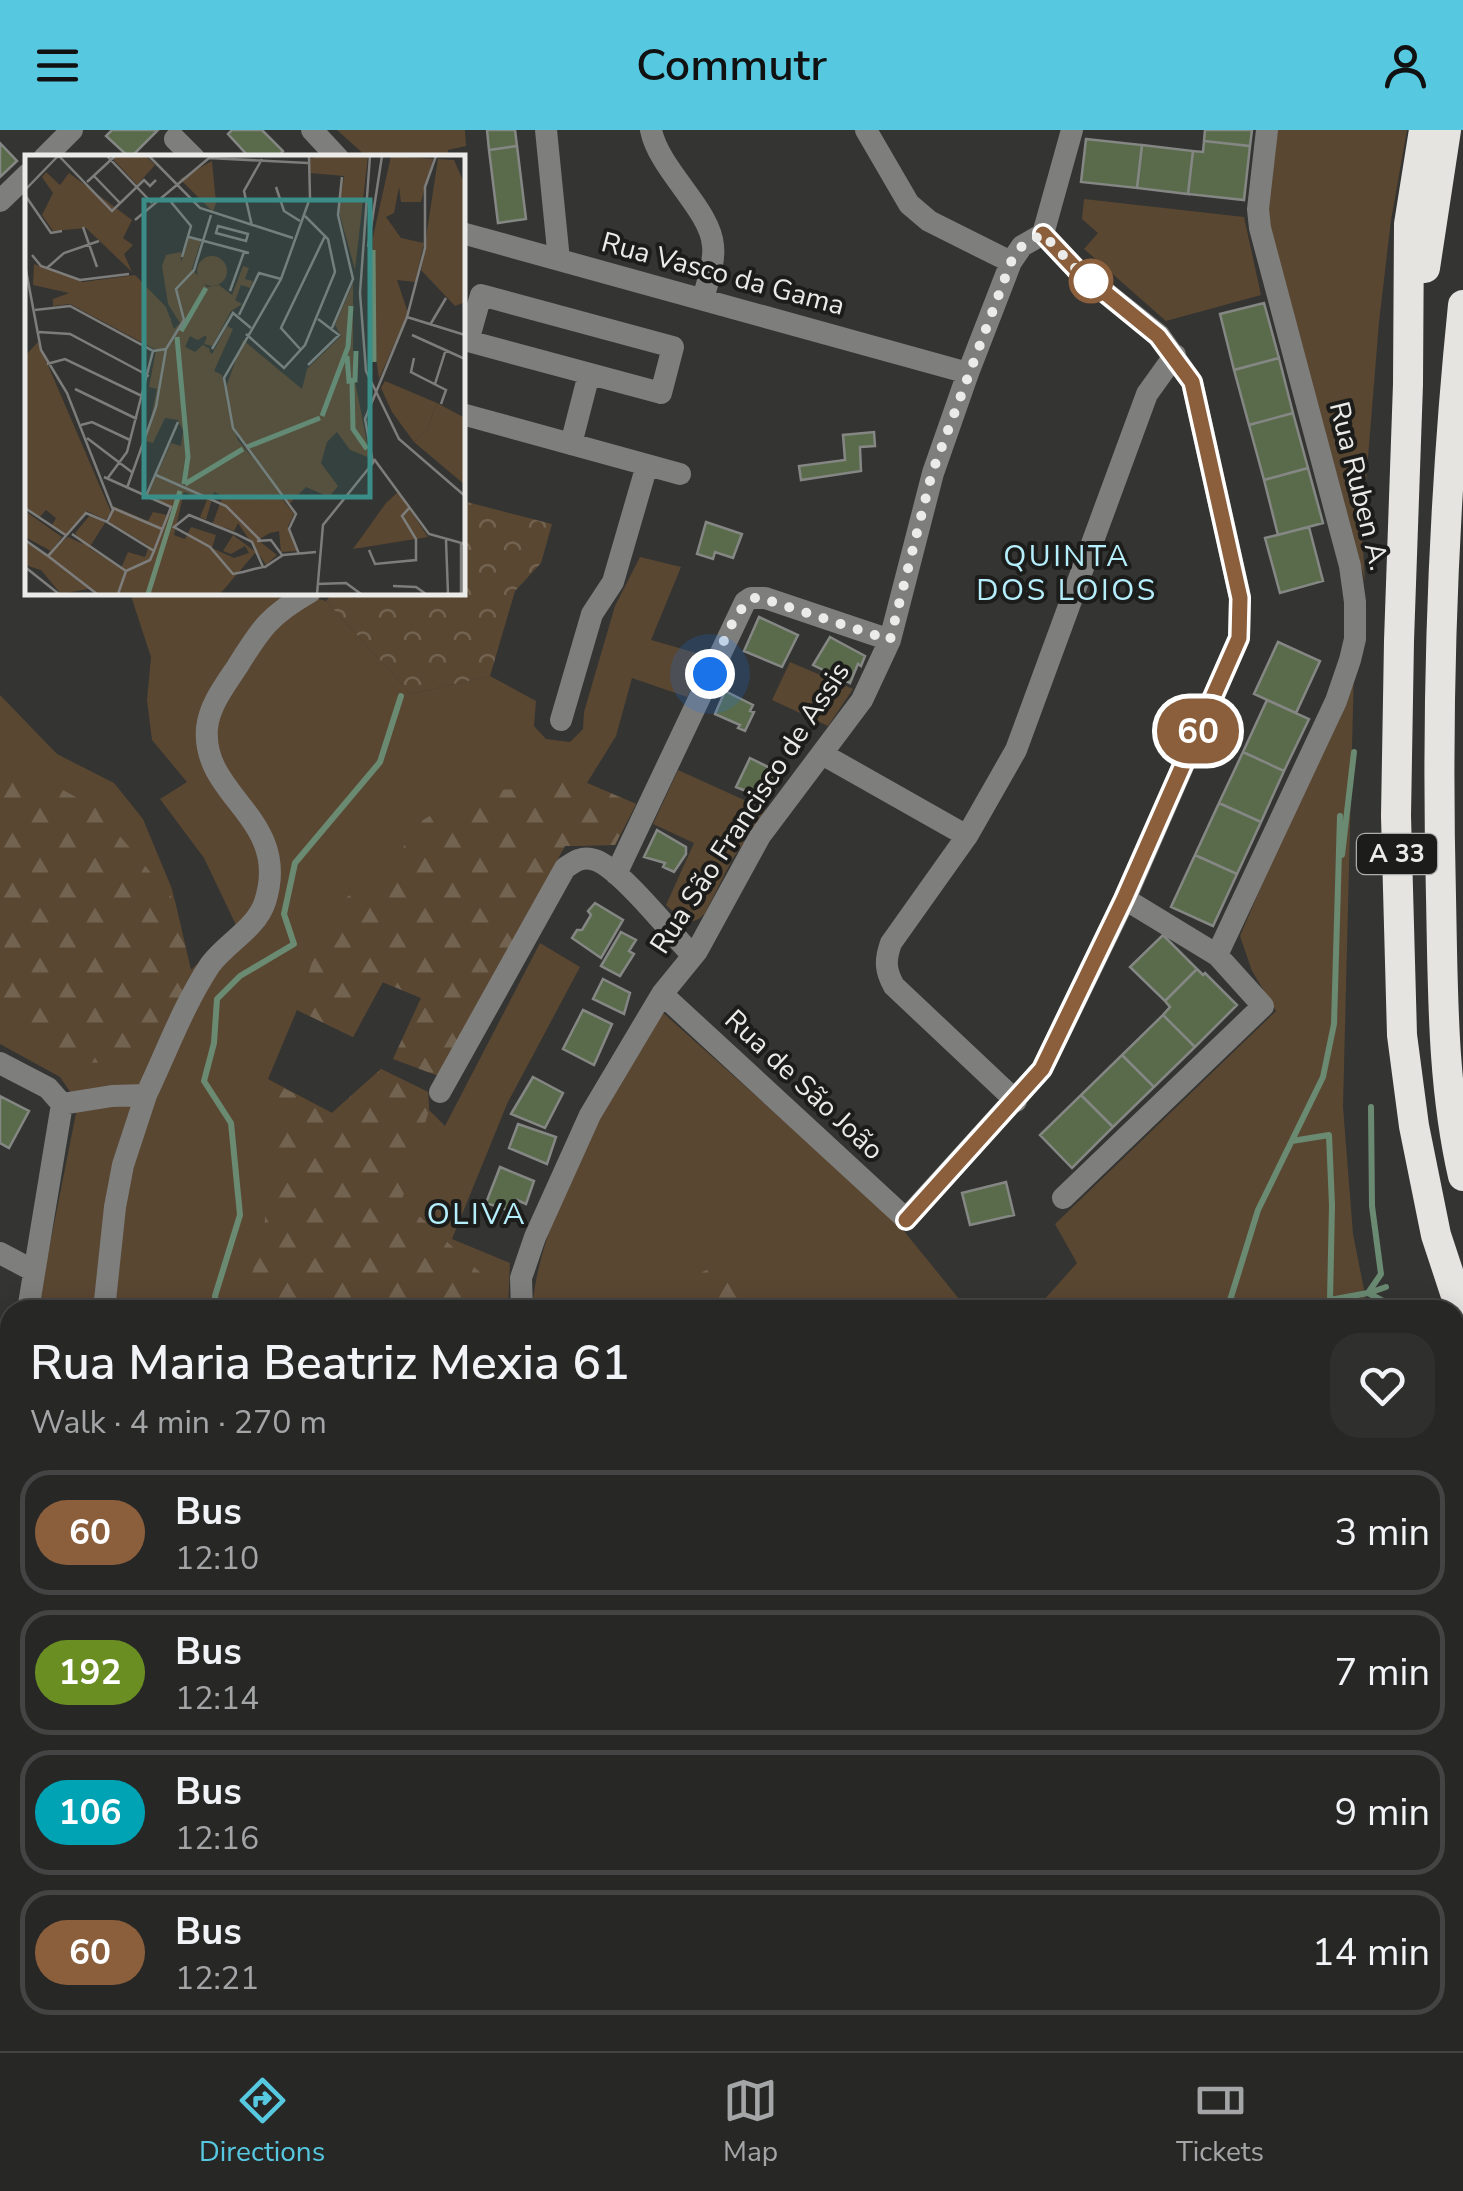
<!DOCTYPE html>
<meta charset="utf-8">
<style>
body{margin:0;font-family:"Nunito Sans",sans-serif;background:#2f2f2e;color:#f1f3f6;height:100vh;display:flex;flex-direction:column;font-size:38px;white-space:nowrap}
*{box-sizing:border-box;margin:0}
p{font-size:32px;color:#a4a5a7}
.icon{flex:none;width:55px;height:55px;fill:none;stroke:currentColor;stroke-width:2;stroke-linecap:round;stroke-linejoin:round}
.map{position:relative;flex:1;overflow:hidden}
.sheet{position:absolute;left:0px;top:1170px;width:1465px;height:752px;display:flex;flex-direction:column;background:#272726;border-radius:30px 30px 0 0;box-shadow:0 5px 25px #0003,0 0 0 2px #434443}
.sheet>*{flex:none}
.badge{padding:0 20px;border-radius:32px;font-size:35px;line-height:65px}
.you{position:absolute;width:50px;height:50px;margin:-25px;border:8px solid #fff;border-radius:50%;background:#1a73e8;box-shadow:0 0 0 15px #1a73e833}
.map>.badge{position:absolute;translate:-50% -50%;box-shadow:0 0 0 5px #fff}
.round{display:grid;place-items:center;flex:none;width:105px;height:105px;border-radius:30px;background:#2f2f2e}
.overview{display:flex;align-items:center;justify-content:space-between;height:170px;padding:0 30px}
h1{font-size:48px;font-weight:600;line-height:75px}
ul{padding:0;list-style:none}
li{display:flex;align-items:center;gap:30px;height:125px;margin:0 20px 15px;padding:0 10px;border:5px solid #434443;border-radius:30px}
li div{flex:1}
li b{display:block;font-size:38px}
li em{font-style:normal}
li .badge{min-width:110px;font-weight:700;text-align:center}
header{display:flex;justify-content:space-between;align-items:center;height:130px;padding:0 30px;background:#56c9e1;color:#111;font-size:45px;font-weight:600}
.tab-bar{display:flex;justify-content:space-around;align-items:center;height:140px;border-top:2px solid #434443;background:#272726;font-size:28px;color:#a4a5a7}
.tab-bar a{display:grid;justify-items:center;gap:5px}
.tab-bar .active{color:#56c9e1}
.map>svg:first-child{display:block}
</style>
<header><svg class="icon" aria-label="menu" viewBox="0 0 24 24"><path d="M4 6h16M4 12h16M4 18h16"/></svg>Commutr<svg class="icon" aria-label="person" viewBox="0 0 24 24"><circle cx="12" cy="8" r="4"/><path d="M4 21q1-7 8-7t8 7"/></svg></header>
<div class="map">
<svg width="1463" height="1921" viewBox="0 0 1463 1921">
<defs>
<pattern id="forest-firs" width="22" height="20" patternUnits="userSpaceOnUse" patternTransform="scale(2.5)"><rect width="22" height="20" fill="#5a4732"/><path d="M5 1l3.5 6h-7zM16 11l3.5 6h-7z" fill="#726250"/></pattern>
<pattern id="park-crowns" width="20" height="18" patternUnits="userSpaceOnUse" patternTransform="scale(2.5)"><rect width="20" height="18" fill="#5a4732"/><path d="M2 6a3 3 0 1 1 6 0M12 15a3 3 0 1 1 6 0" fill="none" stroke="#726250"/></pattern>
</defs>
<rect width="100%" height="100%" fill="#343432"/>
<!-- grass -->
<path fill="#5a4732" d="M337 0H465L466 16 448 20V27H367Z
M1274 0H1407L1391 90 1379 192 1362 402 1365 451 1264 76Z
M1084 69 1244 87 1261 165 1166 191 1084 119 1098 103 1082 89Z
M640 427 681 437 651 510 707 526 687 567 632 548 616 606 587 653 636 674 615 715 565 716 393 929 422 868 383 852 353 907 297 880 268 949 332 983 381 939 428 962 429 980 445 996 540 813 580 837 507 974 452 1109 510 1133 508 1180H37L78 973 60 947 0 914V565L57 624 114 653 143 689 172 759 191 840 236 795 204 728 160 669 187 652 152 610 147 570 151 527 130 463H317L319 469 326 471 411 564 490 546 536 571 534 596 546 609 570 612 583 599 584 582 615 476Z
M790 532 853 559 828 596 772 570Z
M1354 538 1343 977 1353 1104 1368 1180H1041L1043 1171 1077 1133 1055 1094 1276 881 1252 841 1240 806Z
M678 640 766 680 732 730 705 783C691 800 679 787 666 775L694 713 653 694Z
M661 881 895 1090 968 1180H532C539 1083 613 966 661 881Z
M25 1912 248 1913 245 1921H34Z
M875 1912 882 1921H513L515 1914 512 1913Z"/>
<!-- forest -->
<path fill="url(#forest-firs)" d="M563 631 587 653 636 674 615 715 565 716 441 947 393 929 421 868 382 852 353 907 297 880 329 778 383 745 423 690 471 662 542 657Z
M13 639 50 653 96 678 175 771 191 841 163 907 119 931 74 934 0 892V640Z
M381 939 428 962 429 980 402 1070 485 1147 490 1180H243L264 1098 270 1040 268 950 332 983Z
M726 1135 738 1140 744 1147 740 1154 742 1172 735 1180H699C678 1152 698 1139 726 1135Z
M722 1912 720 1919 725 1921H513L515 1914 512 1913Z"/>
<!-- park -->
<path fill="url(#park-crowns)" d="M463 371 552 394 541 433 515 461 490 546 411 564 326 471 333 463 355 468 357 463 462 462Z"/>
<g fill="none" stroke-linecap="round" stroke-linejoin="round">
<!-- stream -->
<path stroke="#6a8a72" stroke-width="6" d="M1342 725 1354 622
M1292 1011 1329 1005 1332 1075 1330 1170 1368 1163 1381 1144 1372 1076 1371 977
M1368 1163 1385 1172 1388 1180
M1369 1163 1386 1157
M217 1180 215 1166 240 1085 231 993 204 951 214 913 217 869 240 846 294 814 284 784 295 733 380 632 401 566
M1227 1180 1258 1080 1323 947 1334 894 1340 686
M223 1921 225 1912"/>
</g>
<!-- building -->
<path fill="#5a6b4c" stroke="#858784" stroke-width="2.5" d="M112 0H158L130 28 106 6Z
M232 0H262L283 21 277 28H250L228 4Z
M487 0H515L517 16 489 20Z
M1205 0H1252L1250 16 1204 11Z
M1086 9 1142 15 1137 58 1081 52Z
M1204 11 1250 16 1244 70 1188 64 1193 21 1203 22Z
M0 13 17 31 0 47Z
M1142 15 1193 21 1188 64 1137 58Z
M517 16 526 89 498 93 489 20Z
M1264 173 1279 228 1234 240 1220 184Z
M1279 228 1293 283 1249 295 1234 240Z
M1293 283 1308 338 1264 350 1249 295Z
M874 302 875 316 860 317 861 341 801 350 799 336 845 330 843 305Z
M1308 338 1323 393 1278 405 1264 350Z
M706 392 742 404 733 428 715 422 713 429 697 424Z
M1309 397 1323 451 1280 463 1265 408Z
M759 487 798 505 782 537 744 521Z
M830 507 865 526 861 536 858 534 850 553 813 535Z
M1278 512 1320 531 1296 583 1254 564Z
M725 561 753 575 750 581 754 582 745 601 738 598 740 595 715 584Z
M1267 570 1309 589 1284 641 1243 622Z
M1243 622 1284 641 1261 692 1219 673Z
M750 628 782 644 768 670 736 657Z
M1219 673 1261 692 1237 744 1195 725Z
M657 700 686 717V724L674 742 663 737 665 733 644 727Z
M1195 725 1237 744 1213 796 1171 777Z
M595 773 623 790 601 828 572 808 577 800H582L591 785 588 781Z
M621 802 636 810 629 821 634 824 620 846 601 836Z
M1163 805 1197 839 1165 871 1130 837Z
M1197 839 1203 845 1205 843 1237 875 1195 917 1163 885 1170 877 1165 871Z
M603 849 630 863 624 884 593 869Z
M583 880 612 894 594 935 563 919Z
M1163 885 1195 917 1154 957 1122 925Z
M1122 925 1154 957 1113 997 1081 965Z
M533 947 563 963 545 998 511 984Z
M1081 965 1113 997 1072 1038 1040 1005Z
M0 966 29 981 9 1018 0 1013Z
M518 994 556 1007 547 1034 509 1018Z
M500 1037 534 1051 526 1074 517 1070 513 1082 486 1073Z
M1006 1052 1014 1085 970 1095 962 1063Z"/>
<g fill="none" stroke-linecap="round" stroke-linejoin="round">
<!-- minor -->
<path stroke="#7e7e7d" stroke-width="22" d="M312 0 338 28
M546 0 559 130
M651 0C659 40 711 80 713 116 715 133 707 153 703 169
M866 0 909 74 929 91 1011 132
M175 9 194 28
M44 28 72 0
M0 71 28 44
M462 103 968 243
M1043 104 1072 0
M481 165 673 217 661 263 468 211Z
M462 284 680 344
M571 314 589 244
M561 590 592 484 613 452 647 335
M822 624 967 706
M616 744 745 472 751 468H765L890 510
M1217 825 1336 571 1350 530 1355 509V472L1350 436 1260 98 1258 79 1267 0
M662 864 906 1089 1042 939 1125 769 1239 508 1240 467 1192 252 1159 205 1076 139 1043 104
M0 933 48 958 62 974 28 1180
M440 962 565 738C575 731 582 726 595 730 620 738 672 804 693 826
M1016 971 894 856C885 840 885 830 891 813L967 706 1016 620 1147 264 1175 225
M62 974 112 966 146 965C167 921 183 876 210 835 226 813 256 799 265 772 292 688 201 667 207 598 209 576 225 555 237 537 261 498 270 485 310 462
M1063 1068 1263 876 1217 825 1125 769
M0 1123 34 1141
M104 1180 115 1077 123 1035 146 965
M522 1180 521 1148 535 1107 590 985 662 864 697 821 760 706 862 570 890 510 933 343 968 243 1011 132 1022 116 1043 104
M0 1276 10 1246
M0 1606 10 1575
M0 1911 24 1921
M385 1912 400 1921
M880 1912 887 1921"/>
<!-- major -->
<path stroke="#c8c7c4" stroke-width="25" d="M1455 1352 1463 1335
M1455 1532 1463 1551
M1455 1754 1463 1745
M1281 1921 1290 1912"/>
<!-- highway -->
<path stroke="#e5e4e1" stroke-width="30" d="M1424 0 1409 94 1408 254 1399 511 1396 686 1402 905 1414 996 1436 1105 1463 1187
M1425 138 1446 0
M1463 175C1443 371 1436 570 1441 767 1443 861 1442 954 1463 1046"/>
</g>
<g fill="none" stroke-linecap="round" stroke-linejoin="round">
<!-- line casing -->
<g stroke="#fff" stroke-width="22">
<path id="line" d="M906 1090 1042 939 1124 769 1239 508 1240 468 1192 252 1158 206 1076 139 1043 104"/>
</g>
<!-- line -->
<use href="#line" stroke="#8b5e3c" stroke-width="15"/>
<!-- walk -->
<path stroke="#ebebe9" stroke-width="10" stroke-dasharray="0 18" d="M710 544C720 523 735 472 758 467L890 510 932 343 1011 132 1022 116 1043 104 1076 139 1103 161 1091 151"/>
</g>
<!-- markers -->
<circle fill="#fff" stroke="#8b5e3c" stroke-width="5" cx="1091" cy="151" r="20"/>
<g text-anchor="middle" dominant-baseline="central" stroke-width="8" stroke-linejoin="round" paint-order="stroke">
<!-- shield labels -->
<rect fill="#1c1c1b" stroke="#adadab" stroke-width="2.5" x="1357" y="704" width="80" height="40" rx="8"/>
<g font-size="25" font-weight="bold" fill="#ebebe9">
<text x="1397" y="724">A 33</text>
</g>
<!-- street labels -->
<g font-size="28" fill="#ebebe9" stroke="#1c1c1b">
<text transform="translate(723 144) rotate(15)">Rua Vasco da Gama</text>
<text transform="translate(1359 356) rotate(76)">Rua Ruben A.</text>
<text transform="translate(750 678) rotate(-57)">Rua São Francisco de Assis</text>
<text transform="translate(804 955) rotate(43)">Rua de São João</text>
</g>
<!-- neighbourhood labels -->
<g font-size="30" letter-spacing="2.5" fill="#b6effc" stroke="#1c1c1b">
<text x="1067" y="426">QUINTA<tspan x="1067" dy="34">DOS LOIOS</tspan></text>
<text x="477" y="1084">OLIVA</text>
</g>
</g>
<!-- overview -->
<g transform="translate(25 25)">
<rect width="440" height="440" fill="#343432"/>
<path d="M92 1H121L130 10 112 30 88 4ZM294 1H343L330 115 314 57 319 21 284 18 285 4ZM413 4 429 5 440 30V147L430 151 396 115ZM187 6 191 48 188 57 155 24ZM21 17 35 30 44 18 107 65 98 83 108 90 99 99 107 117 61 73 28 76 17 60 28 38 17 22ZM164 83 176 86 167 114 182 132 194 130 207 140 218 111 224 113 220 124 228 126 225 133 216 130 210 146 217 149 206 156 187 191 178 177 173 185 165 181 160 192 170 197 178 190 187 199 202 171 208 174 189 216 197 220 209 280 227 302 208 270 201 232 218 185 277 234 282 214 316 181 310 170 328 128V216L345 303 325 295 312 277 302 287 296 308 313 331 304 342 281 332 264 349 254 340 269 359 263 371 272 396 256 397 254 376 245 378 233 385 252 400 241 410 213 368 209 376 188 368 198 341 189 337 181 365 175 362 182 345 159 337 149 380 160 384 166 372 191 380 187 393 209 403 224 398 220 391 206 399 198 396 208 380 231 397 195 439H71L63 434 36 439 16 415 0 410V386L21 400 43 382 58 389 50 378 66 359 80 368 64 393 96 413 103 397 120 402 124 391 84 367 88 351 123 366 128 357 147 361V352L122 341 146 288 156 291 158 276 153 265 140 263 128 288 121 286 132 234 124 232 131 195 45 149 28 151V144L44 138 8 130 9 109 58 127 110 120 141 152 149 174 155 168 143 149 137 111 141 100 156 97V107ZM13 187 86 357 81 365 62 356 41 379 26 372 31 363 21 355 14 363 0 351V201ZM360 226 412 248 402 275 389 287 367 257 356 233ZM0 356 37 382 26 396 0 382Z" fill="#5a4732"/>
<path d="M366 1 408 4 396 47H376L374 32 369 58 361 62 376 83 399 88 390 127 372 125 383 158 354 224 344 154 348 82ZM77 125 99 146 134 150 146 164 144 185 130 189 111 179 107 165 98 168 86 158 82 140 56 141ZM206 143 217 149 206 156 187 191 179 189 183 179 173 185 165 181 170 165ZM178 190 185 194 181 211 194 222 213 286 205 289 177 290 166 274 156 228 160 192 170 197ZM412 248 440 263V330L389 287 402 275ZM211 299 218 309 226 302 244 329 230 341 236 365H213L209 376 202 367 199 373 188 368 198 341 188 329Z" fill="#5a4732"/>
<path d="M172 116a15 15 0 1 1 30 0a15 15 0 1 1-30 0ZM373 337 403 382 328 394 361 348Z" fill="#5a4732"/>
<path fill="none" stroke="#6a8a72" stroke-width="5" d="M348 95 349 207M156 176 181 133M152 182 163 302 159 329M322 201 324 226 330 225 331 196M327 226 328 274 342 294M297 261 323 192 326 151M222 292 295 263M160 329 218 294M123 439 155 336"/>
<path fill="none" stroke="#7d7d7b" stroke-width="2.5" d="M34 1 87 56 119 25 125 31 131 25M82 1 127 48M124 1 175 53 268 83M345 1 335 138 341 216 374 284 440 341M69 21 95 48M62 27 90 1M251 32 259 56 275 66M0 35 33 1M0 40 26 78 37 76M146 47 166 71 157 102M110 65 184 3 283 8M193 71 223 79 221 86 191 78ZM227 71 219 36 237 4M58 72 72 112M164 82 224 98M343 92 357 1M7 100 16 111 55 125 104 119M0 110 16 195 42 238 88 355 82 367 61 358 23 401 0 385M22 113 39 98 74 86M205 136 219 97M10 155 45 151 128 196 102 297 82 324M214 160 234 118 256 124M382 162 440 180M405 170 421 143M307 173 328 124 313 60 317 22M14 177 45 179 124 221M221 179 259 213 280 190 310 117 303 84 280 61M387 180 440 204M187 194 208 158 226 173M276 195 256 173 300 81M128 196 141 194 159 165 151 134 169 115 186 60M389 203 386 217 421 235 416 249M22 209 40 204 119 242M283 210 314 180 293 164M410 229 421 194M50 234 112 264M56 270 67 267 105 285M62 283 108 318M349 304 404 379 440 389M131 320 201 351 235 385M79 322 146 352 129 396M102 333 131 252 141 194M121 341 153 267M0 353 42 381M88 353 137 374M82 367 129 396 125 405 101 416 93 439M47 379 101 416M421 385 423 439M232 386 246 385 257 400M436 388V439M344 395 350 409 391 405V384L377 361 385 352M274 399 264 374 271 359 208 273 199 223 256 124 285 43 284 1M23 401 72 439M0 412 34 439M238 412 227 387 211 379 164 360 149 372 185 392 208 419 218 417 229 414 238 412H240L258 400 291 397M292 429 321 428 336 439M368 431 391 432 401 439M292 439 298 370 348 308 340 264 382 162 400 93V32L411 1"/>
<path fill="#3b8d87" fill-opacity="0.15" stroke="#3b8d87" stroke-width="5" d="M119 45H345V342H119Z"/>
<rect width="440" height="440" fill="none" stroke="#ebebe9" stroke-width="5"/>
</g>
</svg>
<div class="you" style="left:710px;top:544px"></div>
<b class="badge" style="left:1198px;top:601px;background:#8b5e3c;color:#fff">60</b>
<section class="sheet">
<div class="overview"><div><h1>Rua Maria Beatriz Mexia 61</h1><p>Walk · 4 min · 270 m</p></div><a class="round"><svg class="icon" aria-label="heart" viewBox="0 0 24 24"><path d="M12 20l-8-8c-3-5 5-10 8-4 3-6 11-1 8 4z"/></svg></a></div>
<ul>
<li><span class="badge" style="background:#8b5e3c;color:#fff">60</span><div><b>Bus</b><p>12:10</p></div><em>3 min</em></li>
<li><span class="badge" style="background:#6b8e23;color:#fff">192</span><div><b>Bus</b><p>12:14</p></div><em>7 min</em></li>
<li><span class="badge" style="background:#00a3b4;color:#fff">106</span><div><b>Bus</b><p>12:16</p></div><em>9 min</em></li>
<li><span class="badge" style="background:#8b5e3c;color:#fff">60</span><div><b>Bus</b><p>12:21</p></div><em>14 min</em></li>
</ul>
</section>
</div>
<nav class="tab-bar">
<a class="active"><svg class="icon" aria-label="directions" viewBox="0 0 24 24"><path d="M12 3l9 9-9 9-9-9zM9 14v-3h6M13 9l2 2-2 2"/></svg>Directions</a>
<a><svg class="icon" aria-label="map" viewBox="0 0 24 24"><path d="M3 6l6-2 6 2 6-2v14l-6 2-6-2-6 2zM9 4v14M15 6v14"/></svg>Map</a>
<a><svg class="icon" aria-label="tickets" viewBox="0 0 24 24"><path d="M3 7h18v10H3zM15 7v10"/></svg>Tickets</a>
</nav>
